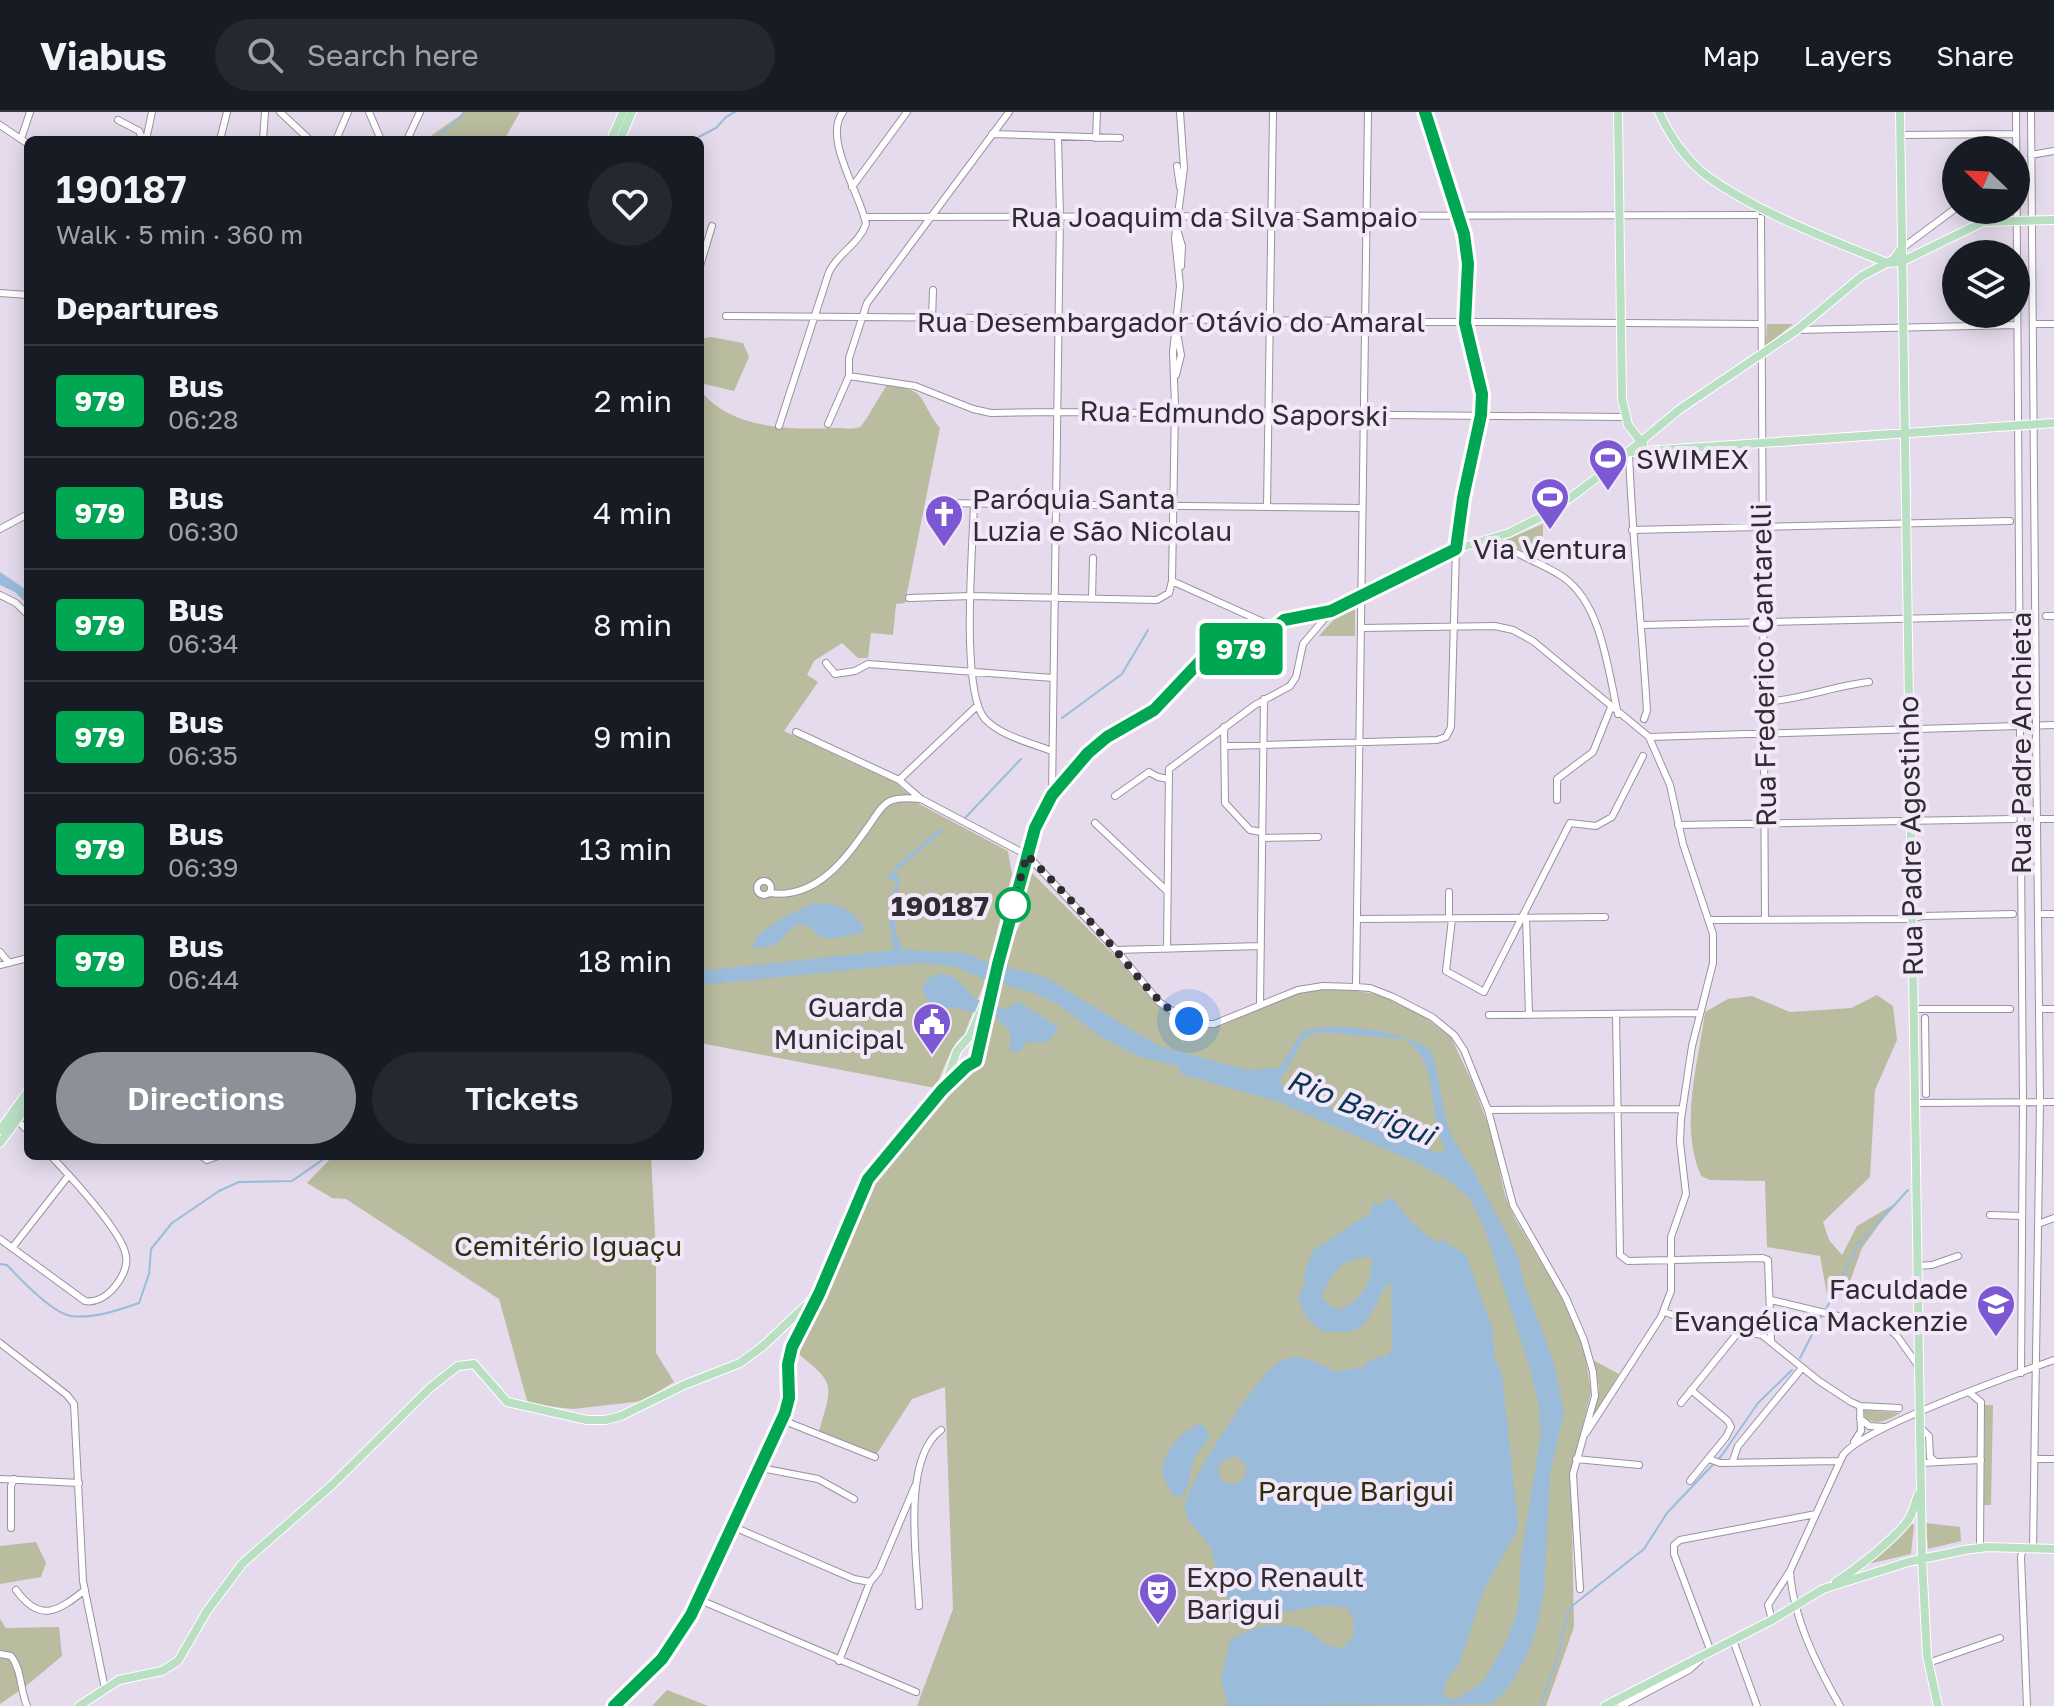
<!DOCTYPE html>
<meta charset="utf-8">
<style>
body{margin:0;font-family:"Golos Text",sans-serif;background:#242831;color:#f1f3f6;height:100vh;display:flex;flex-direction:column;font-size:30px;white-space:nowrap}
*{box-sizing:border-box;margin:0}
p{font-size:26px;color:#9ea1a6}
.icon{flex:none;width:44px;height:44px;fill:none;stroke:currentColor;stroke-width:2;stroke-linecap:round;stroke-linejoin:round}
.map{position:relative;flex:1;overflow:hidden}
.details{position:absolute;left:24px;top:24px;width:680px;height:1024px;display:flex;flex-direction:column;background:#171b24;border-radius:12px;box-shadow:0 4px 20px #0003}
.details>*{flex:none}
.badge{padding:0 16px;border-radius:6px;font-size:28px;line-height:52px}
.needle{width:52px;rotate:293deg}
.tools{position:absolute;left:1942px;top:24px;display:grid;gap:16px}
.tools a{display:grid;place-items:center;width:88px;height:88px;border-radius:50%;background:#171b24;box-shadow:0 4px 20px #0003;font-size:40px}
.you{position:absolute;width:40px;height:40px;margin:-20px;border:6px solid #fff;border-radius:50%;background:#1a73e8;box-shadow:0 0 0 12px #1a73e833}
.map>.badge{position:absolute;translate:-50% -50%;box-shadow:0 0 0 4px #fff}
h2{padding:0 32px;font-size:30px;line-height:72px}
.round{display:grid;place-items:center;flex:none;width:84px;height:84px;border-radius:42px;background:#242831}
.headline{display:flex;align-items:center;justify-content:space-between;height:136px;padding:0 32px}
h1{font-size:38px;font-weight:600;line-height:60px}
.cta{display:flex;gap:16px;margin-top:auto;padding:16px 32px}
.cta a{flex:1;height:92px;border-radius:48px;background:#8c9099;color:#fff;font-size:32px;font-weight:600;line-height:92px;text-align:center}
.cta a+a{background:#242831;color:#f1f3f6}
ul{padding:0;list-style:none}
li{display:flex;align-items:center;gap:24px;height:112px;padding:0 32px;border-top:2px solid #363941}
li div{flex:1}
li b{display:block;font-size:30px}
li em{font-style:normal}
li .badge{min-width:88px;font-weight:700;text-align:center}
header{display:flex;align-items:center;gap:48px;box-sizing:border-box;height:112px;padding:0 40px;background:#171b24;border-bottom:2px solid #363941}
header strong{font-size:38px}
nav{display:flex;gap:44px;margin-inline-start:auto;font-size:28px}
.search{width:560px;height:72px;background:#242831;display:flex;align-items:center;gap:20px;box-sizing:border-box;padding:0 28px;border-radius:44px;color:#9ea1a6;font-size:30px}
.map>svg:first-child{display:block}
</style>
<header>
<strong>Viabus</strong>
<div class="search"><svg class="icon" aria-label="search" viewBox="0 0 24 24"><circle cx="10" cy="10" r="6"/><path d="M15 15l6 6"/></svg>Search here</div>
<nav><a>Map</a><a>Layers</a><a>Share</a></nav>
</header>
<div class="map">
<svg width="2054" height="1594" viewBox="0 0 2054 1594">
<rect width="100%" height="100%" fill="#e5dbed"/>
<!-- green -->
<path fill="#b9bc9e" d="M465 0H520L504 28H425Z
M1767 212H1793L1766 234Z
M711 225 743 231 749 245 734 279 704 272 700 275V227Z
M887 273C930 279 916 285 940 316L905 491 896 492 893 523 871 521 868 546H858L842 531 814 549 807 563 818 570 784 619 896 671 921 693 1008 739 1012 762 983 874 964 923C951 931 943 961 935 976L700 931V278C730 317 790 318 835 316 842 316 853 318 860 315 864 313 881 281 887 273Z
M1543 412V448L1503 429Z
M1355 494V524H1319L1337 504Z
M1030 759 1118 847 1153 889 1174 905 1191 914H1221L1286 884 1316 878H1351L1383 883 1421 902 1451 925 1473 972 1491 1021 1505 1083 1514 1105 1569 1197 1585 1242 1591 1280 1571 1362 1574 1515 1546 1594H917L953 1497 945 1275 912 1287 876 1343 819 1319C833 1271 836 1272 796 1240L875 1067 957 969 980 953 1003 839C1020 818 1032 795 1021 769Z
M1877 883 1893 894 1897 928 1875 978 1870 1065 1823 1110 1829 1128 1842 1143 1857 1114 1893 1093 1862 1136 1845 1183 1827 1182 1820 1144 1767 1135 1765 1069 1710 1068 1701 1064C1679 1013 1698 953 1705 900L1728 887 1752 884 1790 900 1851 896Z
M333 1044H651L656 1140V1241L674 1270 643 1289 573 1297 528 1292 499 1187 346 1087 332 1086 307 1071Z
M1593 1248 1619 1262 1593 1304 1599 1275Z
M1985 1293H1993L1991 1393H1984Z
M1863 1298 1901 1301C1888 1307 1879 1314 1866 1307Z
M1926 1411 1960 1415 1961 1429 1928 1437Z
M1911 1412 1914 1413 1911 1442 1864 1453Z
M36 1430 46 1451 41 1465 0 1472V1434Z
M0 1507 6 1516 59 1515 62 1544 26 1574 0 1592Z
M667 1578 708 1594H652Z"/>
<!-- water -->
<path fill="#9abcda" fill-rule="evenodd" d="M0 460 28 479V493L15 480 0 473Z
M941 716 943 719 895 760 899 765 895 819 903 838 966 841 987 850 1043 864 1159 934 1247 958 1279 956C1286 948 1297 924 1304 920 1326 907 1417 920 1432 941 1446 989 1438 1012 1471 1054L1518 1144 1524 1171 1554 1251 1564 1300 1550 1362 1544 1480 1537 1513 1529 1539 1517 1561 1506 1578 1492 1592 1228 1594 1221 1567 1230 1529C1250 1515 1279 1508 1303 1517 1321 1524 1318 1534 1342 1536L1353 1525 1354 1509 1348 1497C1310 1483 1270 1520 1230 1487 1215 1474 1218 1455 1211 1437 1206 1424 1186 1412 1185 1397 1184 1374 1258 1262 1279 1250 1299 1238 1318 1251 1335 1260L1364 1255C1368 1247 1377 1245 1385 1245L1392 1237 1391 1170C1385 1174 1383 1178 1380 1185 1362 1220 1360 1222 1320 1219L1305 1203 1298 1186 1304 1174V1162L1313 1138 1372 1100 1371 1094 1376 1090 1380 1093 1392 1085C1405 1104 1417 1117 1436 1130L1442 1128 1466 1143 1492 1215 1495 1247 1502 1263 1518 1410 1516 1421 1483 1479 1459 1553 1448 1566 1443 1580 1447 1586 1457 1587 1482 1571 1507 1528 1518 1499 1521 1446 1541 1320 1538 1289 1530 1256 1484 1115 1470 1087 1448 1068 1415 1050 1279 990 1181 962 1178 954 1140 945 1101 925 1056 891 1034 881 978 865 957 855 921 851 700 873V859L894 838 889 807 896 768H888V766L897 753ZM1316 920 1406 927C1432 951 1430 969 1435 1002 1437 1015 1441 1027 1445 1040L1439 1041 1377 1017 1282 974 1280 968 1304 927ZM1368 1145 1372 1148C1370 1175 1363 1184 1341 1198L1333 1196 1321 1185C1334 1160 1338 1148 1368 1145ZM1232 1344C1244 1346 1248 1354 1245 1365L1234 1373 1222 1369 1218 1360 1220 1351Z
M814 791C837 791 851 796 864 815L861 822C848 822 828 831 818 823 814 820 811 816 807 813H796L774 833 754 837 752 832 756 830 755 827C772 809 792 801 814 791Z
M940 861 955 866 976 887 1004 897 1019 890 1059 916 1048 930H1027L1018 941 1010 939V919L997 906 952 895 947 896 928 909 929 890 922 878 927 867Z
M1201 1312 1207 1317 1209 1325C1205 1333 1198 1339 1194 1348 1187 1363 1195 1368 1180 1385L1174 1384C1169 1377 1164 1369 1163 1361 1161 1341 1183 1317 1201 1312Z"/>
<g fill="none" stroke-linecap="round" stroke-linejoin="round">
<!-- stream -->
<path stroke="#9abcda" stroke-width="2" d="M434 28 458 8 464 0
M693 28 716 16 726 5 735 0
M1062 606 1122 562 1148 518
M965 706 1021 647
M0 1152 7 1153C20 1167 52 1201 71 1204 93 1207 119 1198 139 1191L149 1162 151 1137 172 1111 219 1079 239 1070 292 1069 328 1044
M1826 1197 1858 1133 1908 1078
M1800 1246 1822 1203
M1540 1594 1558 1543 1567 1502 1572 1494 1644 1437 1667 1401 1722 1343 1758 1291 1792 1258"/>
<!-- minor casing -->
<g stroke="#9b91a2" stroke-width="8">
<path id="minor" d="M280 0 310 28
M369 0 381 28
M2016 0 2020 603
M2031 0 2036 603
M118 8 139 19 143 28
M0 13 28 32
M992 22 1120 26
M1900 23 2016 22
M1096 26 1097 0
M21 27 30 0
M146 28 152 0
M220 28 227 0
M263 28 265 0
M336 28 348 0
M407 28 420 0
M2031 43 2054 39
M1177 54 1180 75
M852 75 907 0
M865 105 1756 103
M1761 106 1765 808
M1176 114 1182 134 1181 154
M1901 137 1956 96
M700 154 712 114
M0 181 28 183
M726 204 1760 212
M932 207 933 178
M2033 212H2054
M1797 218 2017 213
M1176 263 1181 243 1176 216
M849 264 915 274 973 297 991 301 1057 300 1625 305
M828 312 849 264V246L867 191 1009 0
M779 314 829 160C838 141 859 132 866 112 861 83 822 26 843 0
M1629 340C1632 427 1642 513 1647 599L1644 607
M941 391 1362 396
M974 391C973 433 960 579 985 607 1001 624 1031 631 1052 639
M1267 395 1273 0
M0 417 28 402
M1632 418 2010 409
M1492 426C1514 443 1541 450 1563 465 1602 492 1608 559 1618 602
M1172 469 1274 515
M0 483 16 491 28 503
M909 486 972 484 1157 488 1169 481 1172 469 1175 294 1173 240 1180 174 1175 126 1184 56 1180 0
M1092 487 1093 446
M2046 504H2054
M1642 513 2020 504
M1361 516 1495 514 1513 518 1533 529 1649 625 1670 673 1683 732 1713 822V851L1692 934 1681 1007 1680 1030 1686 1082 1671 1125V1179L1661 1205 1586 1321
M826 551 835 562 855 559 868 552 1053 566
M1763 590C1800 588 1833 574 1869 570
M1224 615 1225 691 1250 718 1262 720
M796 620 899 668 921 687 1027 743 1116 838 1159 890 1181 905 1197 912H1214L1298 878 1323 874 1356 875 1370 876 1393 885 1432 905 1454 923 1464 938 1488 998 1513 1093 1566 1186 1584 1228 1593 1260 1595 1284 1573 1362 1580 1477
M2020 620 2023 990 2021 1261
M1649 625 2054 613
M1225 634 1437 628 1446 625 1451 615 1456 437
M899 668 978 593
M1052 683 1060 104 1058 24
M1115 684 1149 660 1158 665 1168 667
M1557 688V667L1593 640 1611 595
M2037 707H2054
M1095 711 1167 779
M1678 713 2014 707
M1262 726 1318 725
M757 776a7 7 0 1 1 14 0a7 7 0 1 1-14 0Z
M769 781C817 788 846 746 870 712 876 704 881 693 890 689 899 685 911 686 921 687
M2038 802H2054
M1526 806 1529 903
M1357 807 1605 805
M1449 807V780
M1452 807 1446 859 1484 880 1570 711 1596 714 1612 705 1643 644
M1710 808 1905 807 1923 804 2013 802
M1167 837 1169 657 1255 593 1290 574 1296 565 1303 532 1331 499
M1116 838 1261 834
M0 840 9 851
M0 853 28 846
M1356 875 1368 0
M1260 893 1264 587
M1913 897H2010
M2039 897H2054
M1616 902 1620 1143 1628 1149 1763 1146 1768 1148 1771 1229
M1489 903 1699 901
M1925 906 1926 982
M1915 991 2054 990
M1488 998 1682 997
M17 1008 28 1019
M201 1044 207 1048 218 1044
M1990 1103 2022 1104
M2038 1112 2054 1106
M0 1127 85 1189C96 1191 104 1186 112 1178 120 1169 128 1156 126 1144 123 1120 69 1063 51 1044
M12 1136 69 1063
M1917 1154 1932 1153 1958 1144
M1771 1188 1888 1216 1897 1224 1919 1255
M1664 1200 1694 1210 1762 1223 1819 1269 1851 1290 1860 1294 1899 1296
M0 1231 67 1283 74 1292 83 1469 105 1577
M1970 1281 1981 1290 1980 1435
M1681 1291 1740 1218
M1860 1306 1869 1314 1885 1315
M782 1308 875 1345
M1920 1315 1929 1324 1930 1345 1935 1349
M1854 1330 1861 1319 1860 1294
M1576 1347 1639 1353
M1709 1347 1720 1351 1840 1349
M2035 1347H2054
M1732 1351 1738 1334 1802 1256
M1920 1351 1981 1348
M761 1356 818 1367 854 1387
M0 1367 79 1371
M1690 1369 1726 1325 1731 1315 1728 1309 1691 1278
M734 1415 854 1467 870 1470 879 1459 915 1374
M11 1416V1374L14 1367
M2023 1436 2021 1445 2027 1594
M2033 1436 2040 990 2036 620
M16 1478C40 1511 57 1500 85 1478
M700 1488 916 1580
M919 1494C917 1449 901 1347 941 1318
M1772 1508 1768 1493 1790 1459
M1733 1528 1757 1594
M1711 1540 1674 1442V1433L1680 1428 1816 1402
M0 1542 11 1544C22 1558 20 1578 27 1594
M839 1549 870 1470
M1928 1551 2000 1526
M1621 1594 1689 1558 1700 1548
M1840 1594C1817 1554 1793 1506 1790 1459L1843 1343C1862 1316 2015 1262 2054 1248"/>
</g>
<!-- major casing -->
<g stroke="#fff" stroke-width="10">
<path id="major" d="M1426 0 1464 122 1468 152 1465 211 1482 282 1481 303 1465 373 1456 437
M1618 0 1622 287 1628 313 1643 332
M1659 0C1669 23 1686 48 1707 64 1758 101 1829 127 1887 151L1901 150 1983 110 2054 108
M1900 0 1922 1448 1927 1544 1938 1594
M611 28 623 0
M620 28 632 0
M1630 340 2054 311
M946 970 957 939 970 924 986 887
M0 1018 28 979
M0 1031 28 993
M1836 1470C1854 1459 1897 1425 1909 1407 1913 1400 1915 1391 1918 1383
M79 1594 119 1568 162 1559 178 1549 207 1499 242 1452 333 1372 430 1276 458 1254 474 1252 507 1290 587 1308H605L621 1304 684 1273 740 1251 763 1234 815 1185
M614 1594 662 1547 684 1516 713 1461 785 1301 789 1286V1246L792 1235 819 1182 868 1067 942 978 967 954 976 949 998 852 1035 716 1052 683 1094 635 1154 598 1200 547 1211 540 1254 533 1284 508 1331 499 1456 437 1509 421 1551 400 1598 365 1680 297 1797 218 1862 164 1894 147 1901 137
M1605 1594 1772 1508 1823 1477 1908 1450 1964 1438 1988 1435 2054 1437"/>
</g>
<!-- minor -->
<use href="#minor" stroke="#fff" stroke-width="6"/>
<!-- major -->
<use href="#major" stroke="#b9e0c3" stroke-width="8"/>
<!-- minor-bridge casing -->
<g stroke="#9b91a2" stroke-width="8" stroke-linecap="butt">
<path id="minor-bridge" d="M2020 603V620
M2036 603V620"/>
</g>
<!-- minor-bridge -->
<use href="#minor-bridge" stroke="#fff" stroke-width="6"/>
</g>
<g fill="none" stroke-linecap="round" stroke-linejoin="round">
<!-- line casing -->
<g stroke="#fff" stroke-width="18">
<path id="line" d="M614 1594 662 1547 691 1503 785 1301 789 1286 788 1252 792 1235 819 1182 868 1067 942 978 967 954 976 949 998 852 1035 716 1052 683 1088 641 1107 625 1154 598 1205 544 1217 538 1254 533 1284 508 1331 499 1456 437 1463 386 1481 303 1482 282 1465 211 1468 152 1464 122 1425 0"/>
</g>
<!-- line -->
<use href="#line" stroke="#00a651" stroke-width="12"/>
<!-- walk -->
<path stroke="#302c32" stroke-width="8" stroke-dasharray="0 14.4" d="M1013 793 1027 743C1058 774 1089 807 1117 840 1140 866 1157 894 1189 909"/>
</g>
<!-- icons -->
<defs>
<g id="stadium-pin" transform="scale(2)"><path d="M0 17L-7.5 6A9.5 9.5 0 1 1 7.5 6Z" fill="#7c58d2" stroke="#f3e8fa"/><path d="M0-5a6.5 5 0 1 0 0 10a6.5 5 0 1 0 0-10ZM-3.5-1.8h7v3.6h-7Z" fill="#fff"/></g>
<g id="church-pin" transform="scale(2)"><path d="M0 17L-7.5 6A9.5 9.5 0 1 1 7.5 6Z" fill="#7c58d2" stroke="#f3e8fa"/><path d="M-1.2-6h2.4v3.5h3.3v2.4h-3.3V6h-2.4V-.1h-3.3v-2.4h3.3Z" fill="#fff"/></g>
<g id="civic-pin" transform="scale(2)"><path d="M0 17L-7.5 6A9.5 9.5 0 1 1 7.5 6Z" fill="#7c58d2" stroke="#f3e8fa"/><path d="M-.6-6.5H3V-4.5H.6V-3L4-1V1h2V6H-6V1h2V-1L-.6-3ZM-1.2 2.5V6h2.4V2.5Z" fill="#fff"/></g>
<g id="university-pin" transform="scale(2)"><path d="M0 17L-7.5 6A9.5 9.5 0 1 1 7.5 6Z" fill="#7c58d2" stroke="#f3e8fa"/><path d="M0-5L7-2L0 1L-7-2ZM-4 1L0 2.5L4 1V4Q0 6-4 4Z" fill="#fff"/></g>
<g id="theatre-pin" transform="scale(2)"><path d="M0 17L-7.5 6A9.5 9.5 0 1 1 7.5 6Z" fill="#7c58d2" stroke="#f3e8fa"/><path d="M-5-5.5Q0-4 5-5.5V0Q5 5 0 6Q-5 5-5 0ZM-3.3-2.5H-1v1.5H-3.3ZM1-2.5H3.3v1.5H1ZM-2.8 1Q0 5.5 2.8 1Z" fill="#fff"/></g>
</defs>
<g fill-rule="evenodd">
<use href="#stadium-pin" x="1608" y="346"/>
<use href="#stadium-pin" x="1550" y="385"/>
<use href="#church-pin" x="944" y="402"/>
<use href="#civic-pin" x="932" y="910"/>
<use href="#university-pin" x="1996" y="1192"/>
<use href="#theatre-pin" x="1158" y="1480"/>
</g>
<!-- markers -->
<circle fill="#fff" stroke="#00a651" stroke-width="4" cx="1013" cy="793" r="16"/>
<g text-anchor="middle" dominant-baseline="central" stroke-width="8" stroke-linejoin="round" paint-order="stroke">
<!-- street labels -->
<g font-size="28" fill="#302c32" stroke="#f3e8fa">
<text x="1214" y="104">Rua Joaquim da Silva Sampaio</text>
<text x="1171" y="209">Rua Desembargador Otávio do Amaral</text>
<text transform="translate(1234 301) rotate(1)">Rua Edmundo Saporski</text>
<text transform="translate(1763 553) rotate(-91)">Rua Frederico Cantarelli</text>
<text transform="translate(2020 631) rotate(-90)">Rua Padre Anchieta</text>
<text transform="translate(1910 724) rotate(-91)">Rua Padre Agostinho</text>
</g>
<!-- poi labels -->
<g font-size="28" fill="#302c32" stroke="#f3e8fa" text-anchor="start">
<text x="1636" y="346">SWIMEX</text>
<text x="972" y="386">Paróquia Santa<tspan x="972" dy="32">Luzia e São Nicolau</tspan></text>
<text x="1550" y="436" text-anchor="middle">Via Ventura</text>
<text x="904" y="894" text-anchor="end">Guarda<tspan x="904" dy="32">Municipal</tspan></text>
<text x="1968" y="1176" text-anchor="end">Faculdade<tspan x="1968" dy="32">Evangélica Mackenzie</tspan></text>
<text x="1186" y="1464">Expo Renault<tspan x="1186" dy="32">Barigui</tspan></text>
</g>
<!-- stop labels -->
<g font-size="28" font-weight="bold" fill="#302c32" stroke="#f3e8fa" text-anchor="end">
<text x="989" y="793">190187</text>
</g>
<!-- park labels -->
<g font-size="28" fill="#2e2f0e" stroke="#f3e8fa">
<text x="568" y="1133">Cemitério Iguaçu</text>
<text x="1356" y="1378">Parque Barigui</text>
</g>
<!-- water labels -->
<g font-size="30" font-style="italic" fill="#0d3654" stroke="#f3e8fa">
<text transform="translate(1361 995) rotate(22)">Rio Barigui</text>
</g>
</g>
</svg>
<div class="tools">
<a><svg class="needle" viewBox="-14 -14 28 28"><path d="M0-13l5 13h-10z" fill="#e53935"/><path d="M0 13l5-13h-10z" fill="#9ea1a6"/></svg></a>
<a><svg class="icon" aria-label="layers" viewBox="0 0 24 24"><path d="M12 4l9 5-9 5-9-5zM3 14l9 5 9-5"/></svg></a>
</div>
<div class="you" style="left:1189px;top:909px"></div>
<b class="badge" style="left:1241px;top:537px;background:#00a651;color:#fff">979</b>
<section class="details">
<div class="headline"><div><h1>190187</h1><p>Walk · 5 min · 360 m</p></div><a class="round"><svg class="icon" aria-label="heart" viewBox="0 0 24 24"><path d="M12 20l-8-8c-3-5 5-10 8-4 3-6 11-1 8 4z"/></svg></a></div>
<h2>Departures</h2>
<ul>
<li><span class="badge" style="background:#00a651;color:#fff">979</span><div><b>Bus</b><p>06:28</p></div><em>2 min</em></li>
<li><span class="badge" style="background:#00a651;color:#fff">979</span><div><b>Bus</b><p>06:30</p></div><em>4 min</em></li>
<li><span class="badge" style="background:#00a651;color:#fff">979</span><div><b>Bus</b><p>06:34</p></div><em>8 min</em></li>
<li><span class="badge" style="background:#00a651;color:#fff">979</span><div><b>Bus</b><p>06:35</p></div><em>9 min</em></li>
<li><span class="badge" style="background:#00a651;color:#fff">979</span><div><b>Bus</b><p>06:39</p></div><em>13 min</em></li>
<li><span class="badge" style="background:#00a651;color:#fff">979</span><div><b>Bus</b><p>06:44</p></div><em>18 min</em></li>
</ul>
<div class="cta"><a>Directions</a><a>Tickets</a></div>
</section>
</div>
